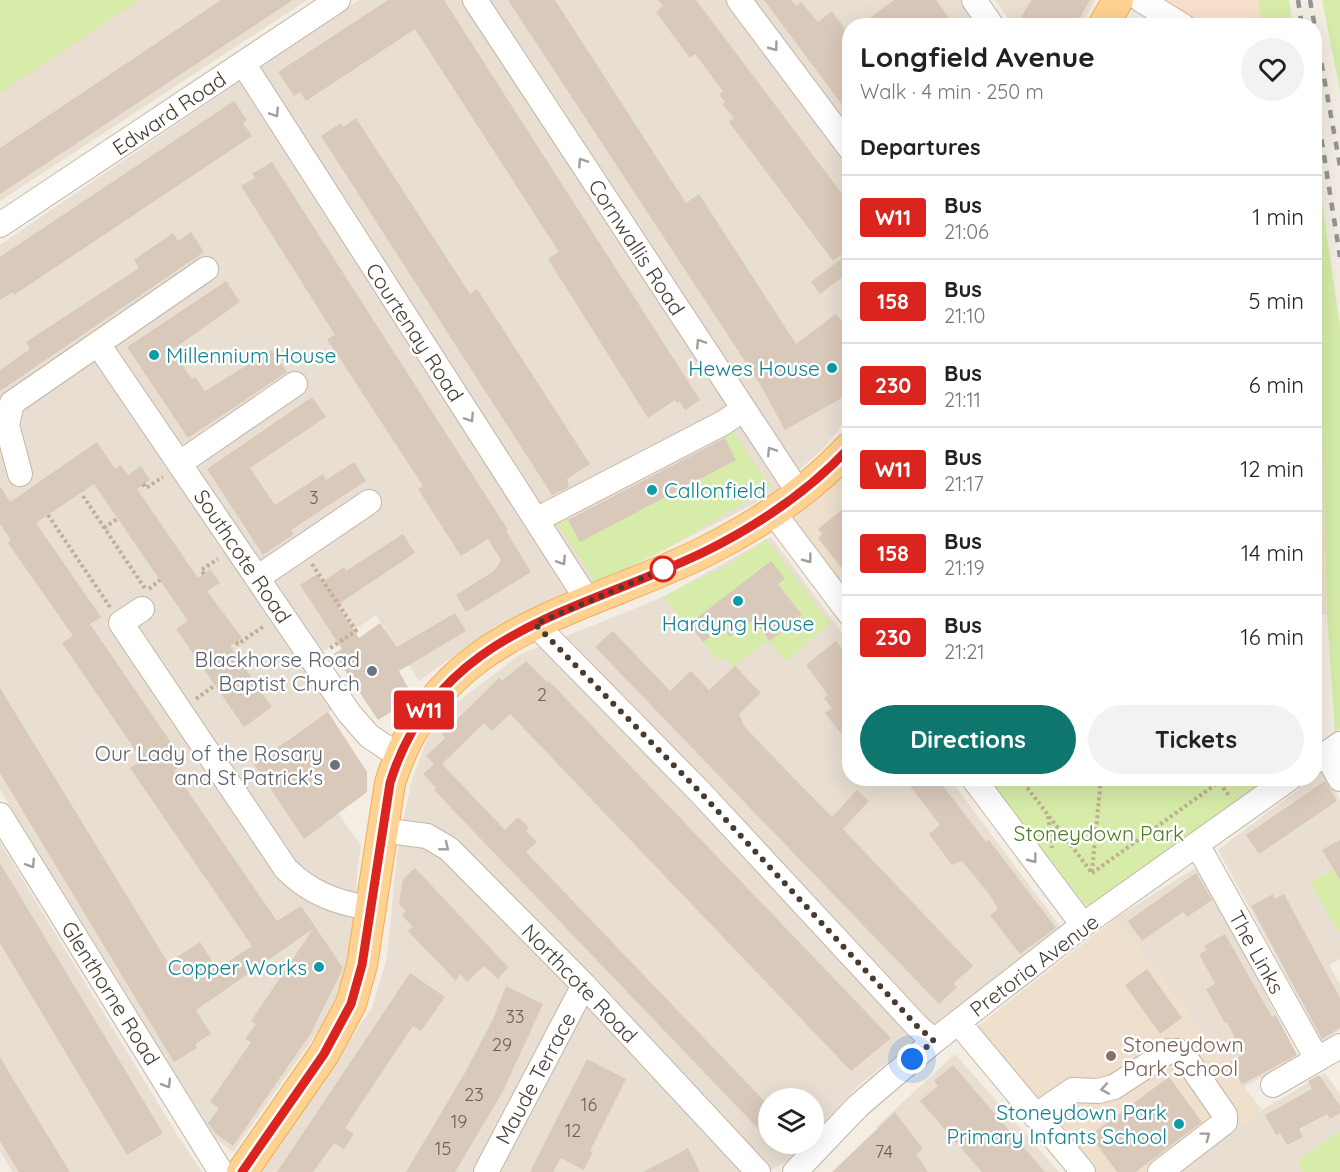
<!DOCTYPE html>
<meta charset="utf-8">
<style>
body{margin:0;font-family:Quicksand,sans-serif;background:#f2f2f2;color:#222;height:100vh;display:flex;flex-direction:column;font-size:22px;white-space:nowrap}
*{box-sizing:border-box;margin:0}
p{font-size:20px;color:#767676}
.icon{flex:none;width:33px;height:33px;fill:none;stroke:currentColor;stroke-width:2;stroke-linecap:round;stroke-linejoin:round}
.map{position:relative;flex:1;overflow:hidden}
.panel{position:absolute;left:842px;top:18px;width:480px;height:768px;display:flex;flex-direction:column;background:#fff;border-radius:24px;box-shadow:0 6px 24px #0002}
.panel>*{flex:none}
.badge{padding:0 12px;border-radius:4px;font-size:21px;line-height:39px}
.fabs{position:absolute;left:758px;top:1088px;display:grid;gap:12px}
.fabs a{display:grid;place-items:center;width:66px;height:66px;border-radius:50%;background:#fff;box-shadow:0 6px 24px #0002;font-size:30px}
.you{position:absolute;width:30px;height:30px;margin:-15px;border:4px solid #fff;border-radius:50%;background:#1a73e8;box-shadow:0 0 0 9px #1a73e833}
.map>.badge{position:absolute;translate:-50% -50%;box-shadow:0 0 0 3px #fff}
h2{padding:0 18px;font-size:22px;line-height:54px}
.round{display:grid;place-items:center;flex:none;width:63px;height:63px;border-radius:32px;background:#f2f2f2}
.summary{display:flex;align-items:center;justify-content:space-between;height:102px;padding:0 18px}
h1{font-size:28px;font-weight:800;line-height:45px}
.button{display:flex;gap:12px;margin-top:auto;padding:12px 18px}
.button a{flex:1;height:69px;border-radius:36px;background:#0f766e;color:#fff;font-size:24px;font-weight:800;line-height:69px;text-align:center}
.button a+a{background:#f2f2f2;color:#222}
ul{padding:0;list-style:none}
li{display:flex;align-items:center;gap:18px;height:84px;padding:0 18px;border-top:2px solid #e0e0e0}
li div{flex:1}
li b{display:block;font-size:22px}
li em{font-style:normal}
li .badge{min-width:66px;font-weight:700;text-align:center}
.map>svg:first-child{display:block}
</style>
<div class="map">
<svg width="1340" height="1172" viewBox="0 0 1340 1172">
<rect width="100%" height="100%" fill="#f3ede3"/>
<!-- residential -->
<path fill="#e8ded1" d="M139 0H307L0 201V92Z
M359 0H962L981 25 849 26V416L823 449 769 496 601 582 497 625 419 681 376 615 321 653 351 697 287 740 361 846 357 872 353 967 318 1031 233 1152 215 1138 0 790V245Z
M995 0H1095L1081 26 1013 25Z
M771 537 849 642V778L950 779 1061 928 942 1018 858 1086 813 1134V1098H768V1143H804L787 1161 767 1172H259L372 1008 387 958 397 854 411 783 434 720 519 655 661 598Z
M1324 770 1340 800V865L1310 883 1340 934V959L1329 965 1340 985V1030L1322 1041 1218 850Z
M0 842 176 1133 202 1172H13L0 1151Z
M1195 868 1222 910 1298 1057 1244 1087 1116 918Z
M955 1054 1059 1172H911L876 1127Z
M1325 1073 1340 1094V1131L1297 1161 1303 1172H1176L1262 1110Z"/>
<!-- commercial -->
<path fill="#f8e0cc" d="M1148 0H1258L1263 25H1171Z"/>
<!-- education -->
<path fill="#eee0cc" d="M1314 386 1321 391 1327 614 1314 615Z
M849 468V597L790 521Z
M1116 918 1262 1110 1176 1172H1094L978 1026Z"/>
<!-- green -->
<path fill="#d6eca8" d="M0 0H140L0 93Z
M1258 0H1289L1293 25H1263Z
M1322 0H1340V92L1339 86Z
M1314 147 1340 326V729L1335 733 1327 614 1321 391 1314 386Z
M733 432 771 487 662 551 595 582 556 521 564 514 580 542 736 460 724 437Z
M766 539 830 623 786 661 769 641 747 655 733 667 724 657 718 661 703 642 722 627 730 637 736 633 759 599 755 622 769 641 802 615 788 596 779 602 765 594 785 579 771 562 689 624 662 597 732 563Z
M1255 778 1261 786 1087 908 989 779Z
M1340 865V934L1310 883Z
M1340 1131V1172H1303L1297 1161Z"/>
<!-- building -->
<path fill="#d9c9bb" d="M221 0H293L0 194V148Z
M388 0H444L700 400 685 410 680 402 677 403 675 400 648 418 548 259 559 252 415 29 306 101 300 92 294 96 278 72Z
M508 0H555L686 203 699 194 796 344 836 314 849 331V394L785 430 760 384Z
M658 0H696L849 203V249L833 261 729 122 734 118 722 104 725 102 719 94 723 91 695 54 690 58 656 12 663 6Z
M764 0H791L796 6 801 2 818 22 832 11 849 34V114Z
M894 0H936L955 26H859Z
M1031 0H1090L1075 26H1016Z
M234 101 247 120 243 123 252 136 14 295 12 292 0 300V257Z
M356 118 470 294 477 289 590 464 567 479 569 487 552 495 321 136 341 123 343 127Z
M272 162 508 530 506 531 531 572 466 612 456 595 494 571 501 560 488 539 461 556 418 489 423 486 327 339 335 335 241 186 255 178 252 174Z
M191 232 204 252 0 391V370L30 349 26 342 139 268 134 260 173 233 178 241Z
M842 258 849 266V272L820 294 811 282Z
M226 281 240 302 172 350 192 379 195 377 205 391 272 350 287 372 188 438 127 347Z
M312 397 326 417 250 468 275 505 323 474 326 480 354 462 366 481 291 530 294 534 263 555 207 469Z
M725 438 736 460 580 542 568 520Z
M97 442 115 469 121 465 128 475 141 466 150 480 137 489 198 578 210 569 220 583 207 591 242 638 230 646 272 707 244 727 176 629 188 621 94 484 36 523 101 617 90 624 185 763 174 771 277 921 301 906 343 968 311 1033 233 1146 216 1134 208 1123 219 1108 210 1102 251 1042 245 1039 256 1024 251 1021 313 929 196 1010 211 1034 195 1044 197 1048 174 1062 0 773V688L168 963 200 942 217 969 252 946 130 768 142 760 62 643 73 636 8 543 11 540 0 524V486L10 502Z
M849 504V577L818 538 822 534 818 529Z
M403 534 415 553 337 605 359 638 380 623 397 647 455 613 466 631 399 671 410 691 400 698 402 700 392 707 394 710 378 720 334 654 342 649 300 585 317 574 322 582 344 567 346 571Z
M771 561 785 579 778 584 802 615 770 641 753 620 730 637 722 627 703 642 689 624Z
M613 631 670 691 691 671 709 690 735 666 761 693 739 714 744 726 781 765 832 817 857 790 869 801 843 829 973 966 953 984 957 987 939 1004 595 647Z
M836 641 849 658V744L825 713 832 708 824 698 828 695 806 665Z
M526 661 548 683 549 681 891 1038 851 1071 510 714 492 731 484 723 442 764 505 830 518 817 529 828 526 831 537 842 526 852 768 1105V1139L434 790 436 788 423 774 434 764 426 756 445 738 442 734 499 678 502 681Z
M328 712 367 772V792L304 839 254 764Z
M904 778H937L986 842 989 840 1056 928 1020 954 990 915 998 909 989 894 962 861 952 865 929 834 940 825Z
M1325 781 1337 801 1259 854 1246 835Z
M1340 840V880L1322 850Z
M0 863 163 1133 127 1155 0 943Z
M415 868 508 967 498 979 484 966 467 982 460 974 456 981 408 931 413 927 402 915 406 911 399 904 403 879Z
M1196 873 1212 900 1187 917 1183 912 1142 941 1128 921Z
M1273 894 1275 899 1284 894 1340 998V1028L1322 1039 1251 906Z
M1225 934 1272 1017 1276 1015 1297 1055 1242 1084 1230 1062 1243 1055 1227 1022 1225 1023 1206 989 1215 984 1199 954 1207 950 1204 946Z
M1147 969 1182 1018 1160 1034 1125 985Z
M410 973 445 997 421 1031 413 1026 390 1060 345 1128 354 1134 344 1149 334 1143 313 1172H277Z
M506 986 543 1004 502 1093 455 1172H406L466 1071 493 1019Z
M0 1057 13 1079 70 1172H19L0 1141Z
M587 1059 626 1079 590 1151 593 1152 584 1170 561 1158 553 1172H530Z
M953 1065 1007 1128 1045 1172H982L920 1101 938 1086 934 1081Z
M1319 1075 1340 1106V1113L1330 1119 1327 1114 1299 1129 1303 1137 1287 1145 1280 1133 1276 1135 1265 1115 1312 1089 1308 1081Z
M1169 1077 1202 1122 1136 1172H1117L1090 1135Z
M895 1112 923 1149 916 1154 928 1172H832Z
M688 1148 700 1172H643L674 1156Z"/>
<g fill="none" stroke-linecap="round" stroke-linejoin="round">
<!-- minor casing -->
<g stroke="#c3b6a8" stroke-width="26">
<path id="minor" d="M475 0 799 493
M739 0 849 147
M974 0 992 26
M1141 0 1183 26
M243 63 588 601
M0 225 338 0
M98 344 349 713 369 736 399 756
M180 463 295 384
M20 474 7 425 12 403 206 269
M773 512 849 613
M536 520 723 423 744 409
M257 578 369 502
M142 609 121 623 286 869C310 893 337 903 370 908
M535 624 701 793 917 1026 934 1041
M1326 754 1340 779
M1314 762 1340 744
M973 778 1083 925
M0 815 221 1172
M381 830 427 836 449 849 584 985 758 1172
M1198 846 1317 1059
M958 1022 1083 1172
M1273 1085 1340 1046
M1035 1116 1073 1090 1098 1091 1114 1087 1169 1051H1178L1187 1060 1225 1115V1122L1160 1172
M486 1172 584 985
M795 1172 858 1106 934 1041 1083 925 1290 778"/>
</g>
<!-- major casing -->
<g stroke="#eeae57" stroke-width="32">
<path id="major" d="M1103 26 1118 0
M242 1172 324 1054 351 1004 362 965 390 783C438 628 580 614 706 551 758 525 809 491 849 448"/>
</g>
<!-- path -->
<path stroke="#c3ad95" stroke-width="4" stroke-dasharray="3 3" stroke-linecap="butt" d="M143 484 146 488 163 477
M83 496 146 590
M48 515 110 607
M104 528 118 518
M312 564 356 631 329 649
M204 574 201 570 218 559
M149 589 160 580
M236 642 238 644 264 626
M196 699 215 685
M1020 778 1092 873
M1216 778 1230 797
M1048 816 1052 848
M1092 872 1101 778
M1092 873 1219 782 1204 778"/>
<!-- minor -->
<use href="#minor" stroke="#fff" stroke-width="24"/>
<!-- major -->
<use href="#major" stroke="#ffd291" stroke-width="30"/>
<!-- rail -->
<path stroke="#949494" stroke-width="4.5" stroke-dasharray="8 8" stroke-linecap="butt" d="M1298 0 1302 26
M1310 0 1340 166
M1314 92 1340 257"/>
</g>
<!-- one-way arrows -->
<defs><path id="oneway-chevron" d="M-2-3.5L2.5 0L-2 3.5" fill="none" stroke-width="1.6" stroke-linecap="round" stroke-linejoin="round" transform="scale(1.5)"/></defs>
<g stroke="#a29e99">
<use href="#oneway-chevron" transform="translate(774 47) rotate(53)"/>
<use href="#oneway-chevron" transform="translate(275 113) rotate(57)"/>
<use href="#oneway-chevron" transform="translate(582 162) rotate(-123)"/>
<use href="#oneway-chevron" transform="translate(700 343) rotate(-123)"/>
<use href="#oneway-chevron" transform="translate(470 418) rotate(57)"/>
<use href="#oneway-chevron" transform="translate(771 451) rotate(-123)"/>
<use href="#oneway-chevron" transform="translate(808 559) rotate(53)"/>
<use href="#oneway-chevron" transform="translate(562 561) rotate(57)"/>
<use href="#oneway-chevron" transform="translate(445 847) rotate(39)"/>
<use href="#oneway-chevron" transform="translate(1033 859) rotate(53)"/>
<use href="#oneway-chevron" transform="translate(31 864) rotate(58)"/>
<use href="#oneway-chevron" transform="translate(167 1084) rotate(58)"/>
<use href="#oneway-chevron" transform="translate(1105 1089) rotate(170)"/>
<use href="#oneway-chevron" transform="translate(1206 1136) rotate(-37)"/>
</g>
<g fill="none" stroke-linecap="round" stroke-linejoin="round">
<!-- line casing -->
<g stroke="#fff" stroke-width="14">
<path id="line" d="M242 1172 324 1054 351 1004 362 965 390 783C437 629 580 613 706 551 758 525 809 491 849 448"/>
</g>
<!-- line -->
<use href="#line" stroke="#dc241f" stroke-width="9"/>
<!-- walk -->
<path stroke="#463c33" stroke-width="6" stroke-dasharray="0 10.8" d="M663 569 667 568 535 624 701 793 917 1026 934 1041 912 1059"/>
</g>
<!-- markers -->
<g fill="#0f9aa8" stroke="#fff" stroke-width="2">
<circle cx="154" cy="355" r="6"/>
<circle cx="832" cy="368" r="6"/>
<circle cx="652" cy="490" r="6"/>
<circle cx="738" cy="601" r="6"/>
<circle cx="319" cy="967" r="6"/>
<circle cx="1179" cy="1124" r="6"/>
</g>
<circle fill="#fff" stroke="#dc241f" stroke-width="3" cx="663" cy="569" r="12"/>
<g fill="#6b7280" stroke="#fff" stroke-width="2">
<circle cx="372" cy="671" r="6"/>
<circle cx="335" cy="765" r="6"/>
</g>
<circle fill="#8d6e63" stroke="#fff" stroke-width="2" cx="1111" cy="1056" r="6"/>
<g text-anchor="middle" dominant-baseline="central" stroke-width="5" stroke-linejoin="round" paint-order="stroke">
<!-- number labels -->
<g font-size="18" fill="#6b5f55">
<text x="314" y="497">3</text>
<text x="542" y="694">2</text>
<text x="515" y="1016">33</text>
<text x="502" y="1044">29</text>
<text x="474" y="1094">23</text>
<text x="589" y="1104">16</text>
<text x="459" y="1121">19</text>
<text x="573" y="1130">12</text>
<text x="443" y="1148">15</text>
<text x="884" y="1151">74</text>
</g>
<!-- street labels -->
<g font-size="21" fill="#463c33" stroke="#fff">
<text transform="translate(169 113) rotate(-34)">Edward Road</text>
<text transform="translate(637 247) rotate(57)">Cornwallis Road</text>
<text transform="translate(415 332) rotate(57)">Courtenay Road</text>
<text transform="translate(243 556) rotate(56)">Southcote Road</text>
<text transform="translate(1257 952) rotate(61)">The Links</text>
<text transform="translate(1034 965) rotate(-37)">Pretoria Avenue</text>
<text transform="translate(580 983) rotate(46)">Northcote Road</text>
<text transform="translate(111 993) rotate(58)">Glenthorne Road</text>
<text transform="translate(535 1078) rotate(-62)">Maude Terrace</text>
</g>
<!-- culture labels -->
<g font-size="21" fill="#0d838f" stroke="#fff" text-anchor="end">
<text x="166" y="355" text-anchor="start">Millennium House</text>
<text x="820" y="368">Hewes House</text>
<text x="664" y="490" text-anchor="start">Callonfield</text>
<text x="738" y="623" text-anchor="middle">Hardyng House</text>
<text x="307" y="967">Copper Works</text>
<text x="1167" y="1112">Stoneydown Park<tspan x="1167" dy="24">Primary Infants School</tspan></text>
</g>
<!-- worship labels -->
<g font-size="21" fill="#5b616d" stroke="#fff" text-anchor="end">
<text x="360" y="659">Blackhorse Road<tspan x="360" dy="24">Baptist Church</tspan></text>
<text x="323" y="753">Our Lady of the Rosary<tspan x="323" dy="24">and St Patrick's</tspan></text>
</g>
<!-- park labels -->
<g font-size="21" fill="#4f7c22" stroke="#fff">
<text x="1099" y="833">Stoneydown Park</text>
</g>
<!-- education labels -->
<g font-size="21" fill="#785e54" stroke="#fff" text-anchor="start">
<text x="1123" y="1044">Stoneydown<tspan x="1123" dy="24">Park School</tspan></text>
</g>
</g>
</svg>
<div class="fabs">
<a><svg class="icon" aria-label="layers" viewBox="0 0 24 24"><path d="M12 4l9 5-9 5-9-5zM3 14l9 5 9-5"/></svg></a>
</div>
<div class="you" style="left:912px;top:1059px"></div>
<b class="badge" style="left:424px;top:710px;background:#dc241f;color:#fff">W11</b>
<section class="panel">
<div class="summary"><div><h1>Longfield Avenue</h1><p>Walk · 4 min · 250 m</p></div><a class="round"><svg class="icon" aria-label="heart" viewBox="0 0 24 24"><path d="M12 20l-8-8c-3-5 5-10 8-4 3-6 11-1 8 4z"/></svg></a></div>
<h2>Departures</h2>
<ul>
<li><span class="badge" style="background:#dc241f;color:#fff">W11</span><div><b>Bus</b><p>21:06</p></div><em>1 min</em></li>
<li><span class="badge" style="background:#dc241f;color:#fff">158</span><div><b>Bus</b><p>21:10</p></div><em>5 min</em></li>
<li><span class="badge" style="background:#dc241f;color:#fff">230</span><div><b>Bus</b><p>21:11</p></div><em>6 min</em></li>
<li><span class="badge" style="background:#dc241f;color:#fff">W11</span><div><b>Bus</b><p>21:17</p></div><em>12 min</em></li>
<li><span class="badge" style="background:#dc241f;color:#fff">158</span><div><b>Bus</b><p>21:19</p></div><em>14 min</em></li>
<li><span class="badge" style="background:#dc241f;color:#fff">230</span><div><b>Bus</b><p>21:21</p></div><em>16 min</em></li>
</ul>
<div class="button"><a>Directions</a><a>Tickets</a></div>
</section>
</div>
